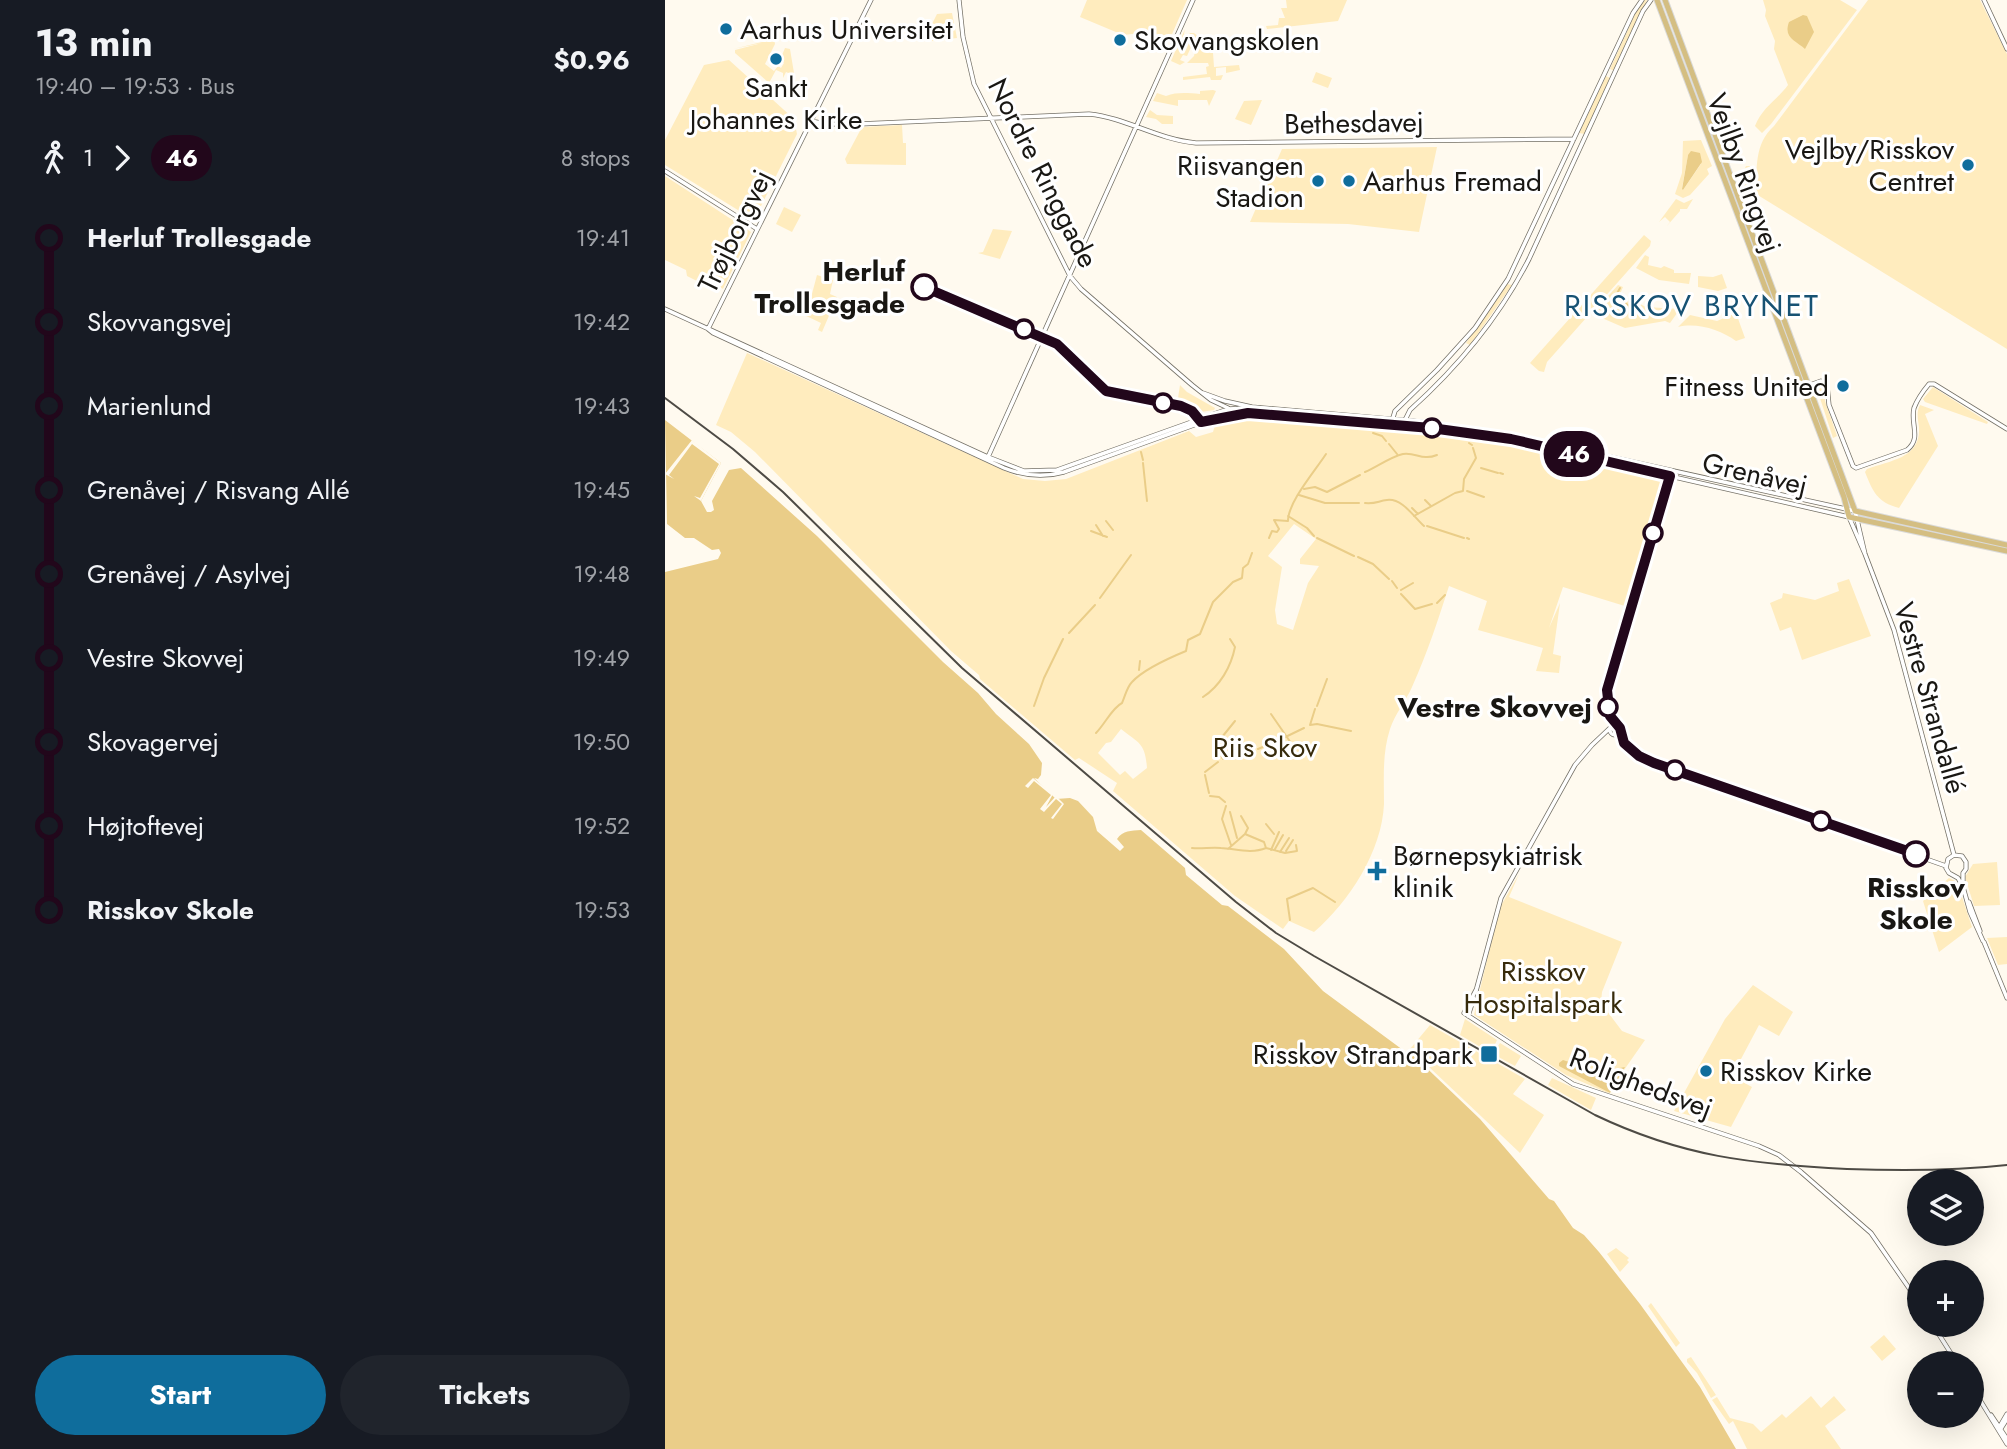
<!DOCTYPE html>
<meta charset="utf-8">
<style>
body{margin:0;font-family:Jost,sans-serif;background:#20242c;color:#f1f3f6;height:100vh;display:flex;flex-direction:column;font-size:26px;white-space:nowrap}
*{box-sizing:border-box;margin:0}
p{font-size:23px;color:#9ea1a6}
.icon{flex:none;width:38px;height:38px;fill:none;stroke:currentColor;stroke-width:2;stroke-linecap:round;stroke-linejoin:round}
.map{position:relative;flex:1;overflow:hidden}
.panel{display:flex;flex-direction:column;background:#171b24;width:665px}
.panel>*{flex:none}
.badge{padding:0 14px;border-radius:23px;font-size:24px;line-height:46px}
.fabs{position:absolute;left:1242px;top:1169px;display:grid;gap:14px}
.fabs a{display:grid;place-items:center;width:77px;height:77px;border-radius:50%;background:#171b24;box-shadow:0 7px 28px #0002;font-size:35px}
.map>.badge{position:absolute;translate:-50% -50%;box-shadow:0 0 0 4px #fff}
.legs{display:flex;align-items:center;gap:10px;height:77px;padding:0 35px;font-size:23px}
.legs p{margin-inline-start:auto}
.overview{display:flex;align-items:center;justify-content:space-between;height:119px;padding:0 35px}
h1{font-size:38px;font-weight:700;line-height:52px}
.action{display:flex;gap:14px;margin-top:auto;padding:14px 35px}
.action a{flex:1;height:80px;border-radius:42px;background:#0f6d9c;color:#fff;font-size:28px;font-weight:700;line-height:80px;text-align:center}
.action a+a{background:#20242c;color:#f1f3f6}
ul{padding:0 35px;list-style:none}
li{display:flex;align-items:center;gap:24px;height:84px;font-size:26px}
li i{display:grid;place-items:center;width:10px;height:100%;margin:0 9px;background:currentColor}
li i::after{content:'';width:18px;height:18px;margin:-9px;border:5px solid;border-radius:50%;background:#171b24}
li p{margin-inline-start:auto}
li:first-child i{background:linear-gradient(#0000 50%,currentColor 0)}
li:last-child i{background:linear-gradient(currentColor 50%,#0000 0)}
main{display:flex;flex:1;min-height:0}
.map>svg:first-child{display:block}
</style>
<main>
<section class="panel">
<div class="overview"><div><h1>13 min</h1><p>19:40 – 19:53 · Bus</p></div><b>$0.96</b></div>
<div class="legs"><svg class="icon" aria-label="walk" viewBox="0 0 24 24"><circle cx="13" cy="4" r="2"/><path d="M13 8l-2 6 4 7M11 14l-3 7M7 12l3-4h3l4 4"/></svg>1<svg class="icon" aria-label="forward" viewBox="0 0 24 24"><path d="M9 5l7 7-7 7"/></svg><b class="badge" style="background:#22071b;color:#fff">46</b><p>8 stops</p></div>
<ul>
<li><i style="color:#22071b"></i><b>Herluf Trollesgade</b><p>19:41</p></li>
<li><i style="color:#22071b"></i><span>Skovvangsvej</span><p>19:42</p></li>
<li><i style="color:#22071b"></i><span>Marienlund</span><p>19:43</p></li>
<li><i style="color:#22071b"></i><span>Grenåvej / Risvang Allé</span><p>19:45</p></li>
<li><i style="color:#22071b"></i><span>Grenåvej / Asylvej</span><p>19:48</p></li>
<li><i style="color:#22071b"></i><span>Vestre Skovvej</span><p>19:49</p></li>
<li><i style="color:#22071b"></i><span>Skovagervej</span><p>19:50</p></li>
<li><i style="color:#22071b"></i><span>Højtoftevej</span><p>19:52</p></li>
<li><i style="color:#22071b"></i><b>Risskov Skole</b><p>19:53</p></li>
</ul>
<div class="action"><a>Start</a><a>Tickets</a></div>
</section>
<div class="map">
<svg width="1342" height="1449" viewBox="0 0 1342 1449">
<rect width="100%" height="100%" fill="#fffaef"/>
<!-- green -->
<path fill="#ffecbe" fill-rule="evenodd" d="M422 0H522L504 41 486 32 458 35 415 17Z
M621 0H682L673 21 602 29 601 26 613 25 614 18H620L616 8H622Z
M979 0H982L950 71 945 69 972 10Z
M1098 0H1175L1192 10 1106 124 1097 133 1090 126C1097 108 1111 101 1123 85L1109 49 1110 41 1100 16 1101 10Z
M1203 0H1315L1342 54V349L1091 194C1092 168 1089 144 1109 126Z
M287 13 292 38 266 41 262 34 272 14Z
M520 29 519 34 523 36 525 33H529L535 38H547L549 67 574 65 575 70 561 73V67L551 68V76L558 75 556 80H546L545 77 518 80V77L542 74 541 67 544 66 543 63H522L529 56 531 47 527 45 522 56 518 55 515 60 520 62 515 65 506 61Z
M109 39 110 44 100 64 109 71 113 66 116 68 119 63 115 60 120 48 125 49 132 91 129 90 130 83 126 81 128 75 121 72 118 78V73L111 70 104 83 70 53V50L97 43 68 49Z
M64 60 129 119 132 134 89 220 0 165V140L39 65Z
M651 72 667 78 663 88 647 82Z
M941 76 945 78 920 134 914 133Z
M548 90 551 91 544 106 542 100H513V106L488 101 492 93 501 96C512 92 522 93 535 94V91Z
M597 100 586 125 570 119 579 101Z
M485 110 492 115 508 116V124H497L491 119 481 117Z
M237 125 238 143H241V165L182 164 180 159 197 127Z
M1036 140 1047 166 1042 169 1044 174 1025 195 1018 198 1010 194 1017 173 1018 141ZM1023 155 1036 164 1018 190 1017 188Z
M772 147 754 232 683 224 585 222 617 149Z
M1081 166H1085V178L1082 188 1077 187 1074 180Z
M0 176 86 232 58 289 36 275 32 281 22 276 21 270 0 260Z
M1011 199 1019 203 1028 199 1022 209H1015V211L1001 227 1005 222 1000 217 994 222Z
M119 207 136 215 127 232 111 224Z
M328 229 347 231 335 259 313 253 318 252Z
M979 235 986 241 985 246 882 362 879 372 874 371 865 363Z
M980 255 984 257 983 265 996 268 999 266 1009 270V273H1026L1024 284 994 280 971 268Z
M1057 274 1062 288 1053 291 1033 287V276L1048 277Z
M152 275 168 280 165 294 172 297 157 332 153 330 156 323 137 314 144 305Z
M842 284 847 285 805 345 801 343Z
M953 285 958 287 955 294 981 307 1015 309 1005 323 1000 321 960 328 930 315 928 313Z
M1071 313 1080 338 1071 341C1056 330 1032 322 1013 327L1025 315 1052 321Z
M82 353 358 479 380 481 401 479 524 431 531 437 548 432 551 422 574 419 780 433 820 438 959 468 1000 482 963 607 898 587 884 628 895 603 888 654 896 656 894 673 871 671 878 648 813 630 822 601 784 586C773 620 762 654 747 687 741 701 730 714 725 729 717 754 719 779 719 804 717 851 684 902 649 932L624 921 618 929 570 896 448 791 452 783 414 758 410 760 315 679 314 675 286 651 90 452 66 432 51 425ZM629 524 651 539 635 559V564L654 566 643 583 628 630 612 624 610 610 617 567 603 556ZM456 729C475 744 480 743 482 768L468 779 460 771 455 775 433 753 441 743 446 742Z
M515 385 522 392 550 408 549 410 536 412 520 400 513 398Z
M1155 386 1160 389V401L1172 436 1168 438 1153 392Z
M1268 387 1323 422 1322 424 1260 402 1258 399Z
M1255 405 1269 410 1260 414 1273 446 1234 508C1212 502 1208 492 1200 472L1202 469C1226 460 1256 458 1254 427 1253 419 1251 412 1255 405Z
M1184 579 1206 636 1137 660 1126 627 1115 631 1105 603 1117 598 1118 593 1150 600 1174 591 1172 583Z
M1332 862 1335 905 1309 906 1300 877 1308 864Z
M854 874 844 897 957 942 937 992 936 1003 957 1031 980 1040 943 1093 901 1075 809 1015 834 909Z
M1284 878 1292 882 1307 927 1274 952 1258 901Z
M1342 937V964L1333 965 1322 938Z
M1088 985 1128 1012 1114 1036 1094 1025 1067 1076 1087 1087 1067 1125 1066 1127 1009 1111 1060 1019Z
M800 1019 832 1040 826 1053 795 1035Z
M765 1025 860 1079 848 1094 879 1115 855 1153 745 1049Z
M835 1043 856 1056 850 1066 828 1054Z
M887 1078 931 1098 926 1110 883 1085Z
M951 1248 964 1258 962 1260 964 1262 955 1272 942 1254Z
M986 1303 1015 1343 1011 1347 983 1306Z
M1219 1335 1231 1349 1217 1361 1205 1347Z
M1026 1357 1051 1395 1046 1398 1032 1373 1022 1362V1359Z
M1146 1396 1156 1408 1169 1396 1181 1410 1160 1426 1176 1449H1082L1068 1421 1064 1424 1047 1400 1052 1397 1065 1418 1088 1424 1096 1432 1117 1414 1121 1418Z"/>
<!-- water -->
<path fill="#eacd88" d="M1138 15 1142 16 1149 32 1140 49C1131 41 1118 38 1124 22Z
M1026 151 1035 153 1037 162 1018 190 1017 189 1023 155Z
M0 420 56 463 36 501 42 512H46L49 510 47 501 64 470 76 468 152 536 278 662 313 693 331 714 364 744 377 763 376 775 373 779 369 778 391 799 405 798 413 801 428 817 432 831 455 851 459 847 452 839C458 830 466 831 476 830L520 868 521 875 557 905 563 906 619 949 658 991 742 1053 748 1055 815 1119 884 1199 889 1201 908 1228 919 1235 934 1252 975 1304 1035 1387 1071 1449H0V572L53 559 56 553 54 549 47 550 29 538H20L2 524Z
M898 1060 934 1072 960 1067 945 1093 894 1066V1063Z"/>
<!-- pier -->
<path fill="#fffaef" d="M27 440 56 463 36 501 29 496 35 498 54 464 27 444 4 475 9 479 0 474Z
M368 778 388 794 381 807 391 796 399 804 388 819 386 818 397 804 391 799 379 812 375 809 386 795 369 781 363 788 360 786Z"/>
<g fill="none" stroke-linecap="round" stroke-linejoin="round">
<!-- stream -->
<path stroke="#eacd88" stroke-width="2" d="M955 288 950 297 979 315
M708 433 717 436 721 441
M804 443 807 445
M724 444 732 454
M476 452 478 460
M478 463 482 501
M816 468 833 473
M700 472C712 467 725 457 738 454 751 452 757 461 772 455
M835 473 838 474
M639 489 650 487 662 492 695 475
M798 491 799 479 811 458 808 448
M802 491 819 497
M634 495 660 503H694
M760 500 766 506
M700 503C711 504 713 501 722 500 737 498 749 517 759 526
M747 508 753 514
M623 516 642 528 649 536
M749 516 790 493 798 491
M441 521 448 530
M431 525 438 536
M762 526 799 538
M426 531 442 537
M604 538 607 531 612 532 614 529 609 520 623 521C623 502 650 471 661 454
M652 538 689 556
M802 538 804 539
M693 557 708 564 724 579
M727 581 732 588
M736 590 748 583
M736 594 750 609 767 604
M435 598 466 555
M772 603 780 595
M404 633 430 605
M474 670 475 661
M538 697C555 686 566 667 570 647L565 639
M369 706 379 678 398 639
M652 706 662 679
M650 709 645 725 652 724 686 731
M606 714 626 743
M570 721 553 742 554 753 558 759 589 751
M431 733C440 724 447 708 457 703 460 696 462 687 467 682 478 670 504 658 521 651L523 640 535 634 548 602 568 582 577 578 578 568 583 564 587 553
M608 743 639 728
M593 749 600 746
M540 772 553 762
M540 775 544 793
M545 796 554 797 560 802
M561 806 557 819 566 845
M565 812 572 838
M601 824 609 834
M527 848C537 849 546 847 556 848 571 849 587 854 601 848L599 842 580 834
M601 848 620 853 632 851 631 845
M563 849 580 834 583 828 576 816
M610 849 618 835
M606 850 614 832
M621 851 628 840
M615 852 624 838
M625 920 622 899 648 888 670 902"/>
<!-- minor casing -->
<g stroke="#757167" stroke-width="5">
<path id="minor" d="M294 0 298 37 309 84 405 276 416 289 527 385 546 400 563 408
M1319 0 1342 49
M146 121 161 124H194L424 114C462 118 491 139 531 143L909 139
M0 171 92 229
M0 309 323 457 359 471 392 470 563 409 585 408
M43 329 48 333 339 468C359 476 378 478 399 472L543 420 583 413 766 428 839 438 1184 517 1200 554
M43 329 206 0
M1142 386 1156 381 1162 385 1164 405 1188 466 1191 468 1242 450C1257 438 1245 424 1249 408 1252 400 1259 390 1264 384H1269L1342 429
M538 393 560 401 587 407 748 421 846 435 1190 511 1200 554 1229 630 1289 855
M740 420 745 410C794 366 834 318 864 259L978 11 986 0
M727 421 730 411 772 370 810 328 843 279 968 13 977 0
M323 457 528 0
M945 730a5 5 0 1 1 10 0a5 5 0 1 1-10 0Z
M946 727 941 696 944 676 1005 476
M951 735 974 756 989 763 1281 866
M1298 887V873L1301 869V862L1297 856 1289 855 1283 859 1281 868 1284 873 1293 878 1298 887 1305 912 1318 941
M1304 902 1315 931
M1319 942 1342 998
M811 990 799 1013 908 1084 1094 1146 1114 1155 1136 1172 1206 1233 1255 1304
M811 991 836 898 910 765 927 745 945 728
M803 1016 809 998
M1268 1325 1292 1363
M1307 1387 1342 1444
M1326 1415 1342 1439
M1335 1426 1342 1414
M1335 1430 1342 1419"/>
</g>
<!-- major casing -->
<g stroke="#dadad9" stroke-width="7">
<path id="major" d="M992 0 1179 497 1184 517 1342 551
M1000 0 1190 511 1342 545"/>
</g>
<!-- minor -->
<use href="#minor" stroke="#fff" stroke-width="3.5"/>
<!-- major -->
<use href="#major" stroke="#d4be82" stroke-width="5"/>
<!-- tram -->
<path stroke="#4e4b45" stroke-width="2" d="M0 398 68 449 118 492 297 668 571 902 611 933 649 956 930 1115C1018 1157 1086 1164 1182 1169 1236 1171 1289 1171 1342 1165"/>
</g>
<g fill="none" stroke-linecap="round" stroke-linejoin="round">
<!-- line-1 casing -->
<g stroke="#fff" stroke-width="16">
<path id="line-1" d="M259 287 392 344 441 391 516 406 527 411 536 422 583 413 766 428 846 439 1005 476 942 690 945 716 955 728 959 743 974 756 989 763 1251 854"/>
</g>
<!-- line-1 -->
<use href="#line-1" stroke="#22071b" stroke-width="10"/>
</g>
<!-- markers -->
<g fill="#0f6d9c" stroke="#fff" stroke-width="2.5">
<circle cx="61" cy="29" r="7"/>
<circle cx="455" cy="40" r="7"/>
<circle cx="111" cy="59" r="7"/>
<circle cx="1303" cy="165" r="7"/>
<circle cx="653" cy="181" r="7"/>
<circle cx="684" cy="181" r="7"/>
<circle cx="1178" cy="386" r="7"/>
<path d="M708.5 860.5h7v7h7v7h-7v7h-7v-7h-7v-7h7z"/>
<rect x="815" y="1045" width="18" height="18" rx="3.5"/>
<circle cx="1041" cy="1071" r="7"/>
</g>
<g fill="#fff" stroke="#22071b" stroke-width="3.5">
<circle cx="259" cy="287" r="12"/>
<circle cx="359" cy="329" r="9"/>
<circle cx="498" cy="403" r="9"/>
<circle cx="767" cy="428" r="9"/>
<circle cx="988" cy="533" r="9"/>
<circle cx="943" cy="707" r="9"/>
<circle cx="1010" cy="770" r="9"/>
<circle cx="1156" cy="821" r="9"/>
<circle cx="1251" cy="854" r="12"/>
</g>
<g text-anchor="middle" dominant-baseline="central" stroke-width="6" stroke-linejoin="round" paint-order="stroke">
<!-- poi labels -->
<g font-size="28" fill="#191713" stroke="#fff" text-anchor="start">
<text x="75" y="29">Aarhus Universitet</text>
<text x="469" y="40">Skovvangskolen</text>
<text x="111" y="87" text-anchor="middle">Sankt<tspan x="111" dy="32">Johannes Kirke</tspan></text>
<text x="1289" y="149" text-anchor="end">Vejlby/Risskov<tspan x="1289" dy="32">Centret</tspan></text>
<text x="639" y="165" text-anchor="end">Riisvangen<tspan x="639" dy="32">Stadion</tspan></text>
<text x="698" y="181">Aarhus Fremad</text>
<text x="1164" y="386" text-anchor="end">Fitness United</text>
<text x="728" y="855">Børnepsykiatrisk<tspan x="728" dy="32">klinik</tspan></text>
<text x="808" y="1054" text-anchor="end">Risskov Strandpark</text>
<text x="1055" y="1071">Risskov Kirke</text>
</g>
<!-- street labels -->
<g font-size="28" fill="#191713" stroke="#fff">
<text transform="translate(689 123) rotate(-1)">Bethesdavej</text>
<text transform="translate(378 173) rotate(63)">Nordre Ringgade</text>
<text transform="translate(1079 173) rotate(70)">Vejlby Ringvej</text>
<text transform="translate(70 231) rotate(-64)">Trøjborgvej</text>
<text transform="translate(1090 474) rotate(13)">Grenåvej</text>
<text transform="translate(1265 698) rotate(74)">Vestre Strandallé</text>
<text transform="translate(976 1083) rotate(21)">Rolighedsvej</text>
</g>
<!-- stop labels -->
<g font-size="28" font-weight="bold" fill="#191713" stroke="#fff" text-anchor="end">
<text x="240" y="271">Herluf<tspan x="240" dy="32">Trollesgade</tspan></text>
<text x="927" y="707">Vestre Skovvej</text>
<text x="1251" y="887" text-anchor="middle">Risskov<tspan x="1251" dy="32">Skole</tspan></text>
</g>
<!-- park labels -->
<g font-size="28" fill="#372b0c" stroke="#fff">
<text x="600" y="747">Riis Skov</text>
<text x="878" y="971">Risskov<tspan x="878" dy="32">Hospitalspark</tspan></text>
</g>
<!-- neighbourhood labels -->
<g font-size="30" letter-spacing="2" fill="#175273" stroke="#fff">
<text x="1027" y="305">RISSKOV BRYNET</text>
</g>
</g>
</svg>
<div class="fabs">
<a><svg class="icon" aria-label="layers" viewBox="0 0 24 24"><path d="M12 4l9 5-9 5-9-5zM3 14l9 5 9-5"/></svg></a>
<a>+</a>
<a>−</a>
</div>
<b class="badge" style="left:909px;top:454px;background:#22071b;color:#fff">46</b>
</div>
</main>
